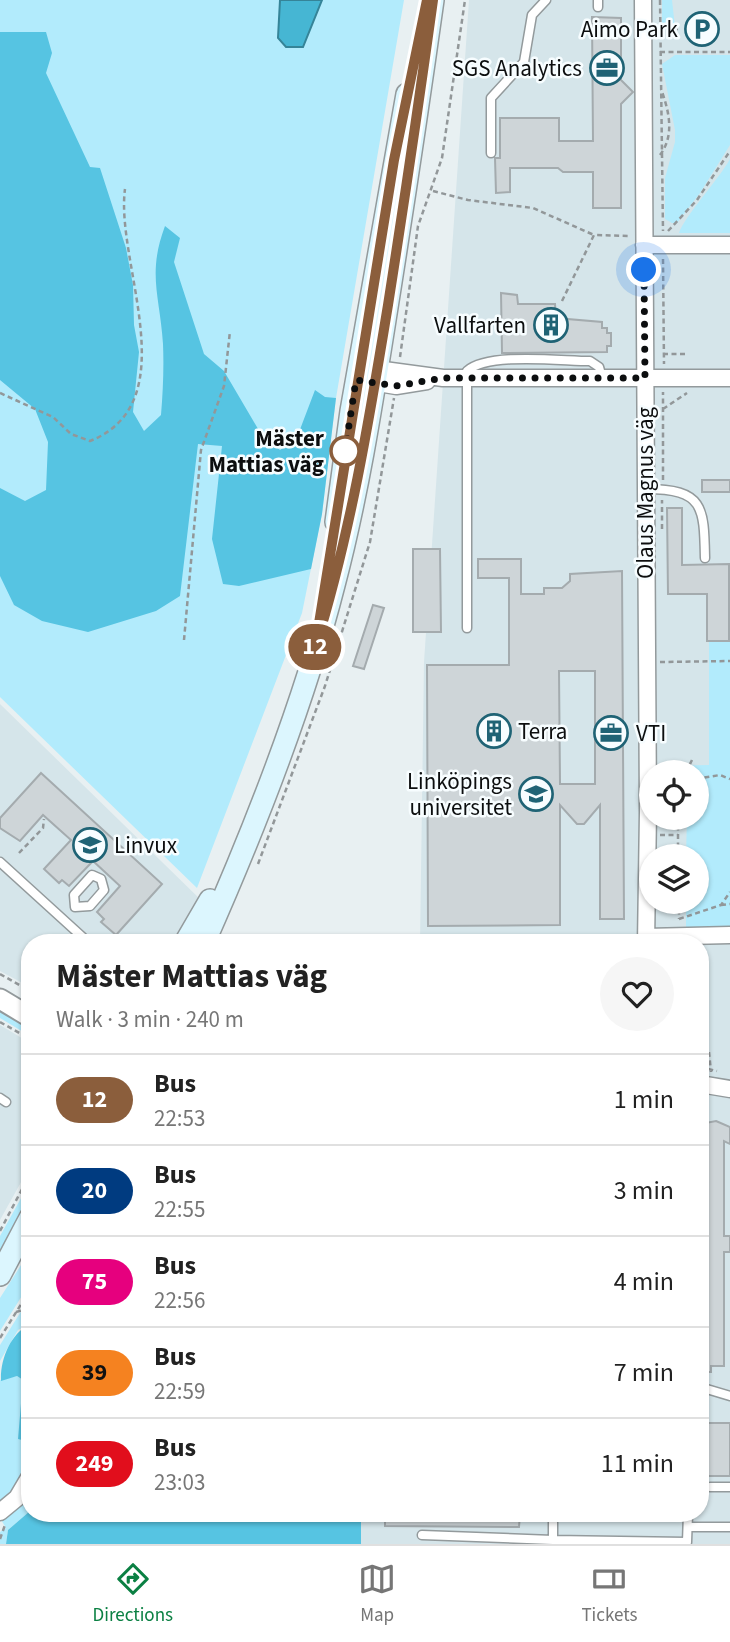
<!DOCTYPE html>
<meta charset="utf-8">
<style>
body{margin:0;font-family:"Source Sans 3",sans-serif;background:#f6f6f6;color:#222;height:100vh;display:flex;flex-direction:column;font-size:26px;white-space:nowrap}
*{box-sizing:border-box;margin:0}
p{font-size:23px;color:#767676}
.icon{flex:none;width:38px;height:38px;fill:none;stroke:currentColor;stroke-width:2;stroke-linecap:round;stroke-linejoin:round}
.map{position:relative;flex:1;overflow:hidden}
.panel{position:absolute;left:21px;top:934px;width:688px;height:588px;display:flex;flex-direction:column;background:#fff;border-radius:28px;box-shadow:0 2px 5px #0004}
.panel>*{flex:none}
.badge{padding:0 14px;border-radius:23px;font-size:24px;line-height:46px}
.tools{position:absolute;left:639px;top:760px;display:grid;gap:14px}
.tools a{display:grid;place-items:center;width:70px;height:70px;border-radius:50%;background:#fff;box-shadow:0 2px 5px #0004;font-size:35px}
.you{position:absolute;width:35px;height:35px;margin:-18px;border:5px solid #fff;border-radius:50%;background:#1a73e8;box-shadow:0 0 0 10px #1a73e833}
.map>.badge{position:absolute;translate:-50% -50%;box-shadow:0 0 0 4px #fff}
.round{display:grid;place-items:center;flex:none;width:74px;height:74px;border-radius:37px;background:#f6f6f6}
.overview{display:flex;align-items:center;justify-content:space-between;height:119px;padding:0 35px}
h1{font-size:33px;font-weight:700;line-height:52px}
ul{padding:0;list-style:none}
li{display:flex;align-items:center;gap:21px;height:91px;padding:0 35px;border-top:2px solid #e0e0e0}
li div{flex:1}
li b{display:block;font-size:26px}
li em{font-style:normal}
li .badge{min-width:77px;font-weight:700;text-align:center}
.tab-bar{display:flex;justify-content:space-around;align-items:center;height:98px;border-top:2px solid #e0e0e0;background:#fff;font-size:19px;color:#767676}
.tab-bar a{display:grid;justify-items:center;gap:4px}
.tab-bar .current{color:#0b8043}
.map>svg:first-child{display:block}
</style>
<div class="map">
<svg width="730" height="1544" viewBox="0 0 730 1544">
<rect width="100%" height="100%" fill="#e8f0f2"/>
<!-- built -->
<path fill="#d5e5ea" fill-rule="evenodd" d="M469 0H730V1544H361V1514H700V943H420L424 662ZM651 772H696V817H651ZM651 856H696V901H651Z
M0 704 202 901 177 943H30V987L0 971Z
M0 1025 30 1043V1166L0 1220Z"/>
<!-- green -->
<path fill="#b2ebfc" d="M0 0H404L336 398 322 514 302 613 197 888 0 697Z
M662 0H672L675 27H662Z
M675 55H730V145L700 193 677 223H672L665 219V178L675 142V130L662 64Z
M730 159V233H679C684 217 719 179 730 159Z
M730 602V928H686V901H696V856H686L687 817H696V772H668L664 766 709 765V642H729Z
M0 1007 30 1025V1036L0 1018Z
M30 1182V1206L0 1260V1236Z
M30 1251V1283L0 1331V1298Z
M30 1297V1324L18 1330 0 1361V1345Z
M17 1376 23 1380 22 1442H30C29 1470 19 1486 0 1505V1380Z
M30 1485V1511L8 1530 6 1544H0V1532L6 1528 0 1518Z"/>
<!-- forest -->
<path fill="#56c4e2" d="M0 32H46L52 53 46 73 90 167 100 168 126 248 133 285 134 325 139 352 133 412 144 431 161 415C163 391 164 367 163 344 160 296 147 274 165 226L180 238 174 262 204 354 224 371 261 434 280 450 296 440 315 390 325 397 336 398 322 514 311 569 239 586 223 584 212 539 222 446 198 444 180 596 156 611 88 632 42 621 14 605 0 576V488L25 501 46 490 48 442 35 409 0 380Z
M30 1324V1442L18 1439 23 1380 17 1376 1 1381C0 1360 10 1334 30 1324Z
M30 1511V1514H361V1544H6L8 1530Z"/>
<!-- water -->
<path fill="#46b6d3" stroke="#358498" stroke-width="2" d="M280 0H322L303 47H286L278 38Z"/>
<!-- building -->
<path fill="#ced5d8" stroke="#a4abae" stroke-width="2" fill-rule="evenodd" d="M592 17 621 18V80L633 92 621 104V208H593V172H563L558 168H510V192L496 193 495 158H500V118H559V141H593Z
M501 293 517 295 518 304H555L556 318 602 322V328H607V333H611V346H607V352L502 353Z
M702 480H730V492H702Z
M667 508H682V565L729 564V641H707V594H668Z
M413 549H440L441 632H413Z
M478 559H521V594H544V588H562L570 581V574L622 571 624 919H600V805L584 824H577L560 805V925L428 926 427 665H509V578H478ZM559 671H595V784H560Z
M373 605 384 608 364 669 353 666Z
M41 773 162 884 116 935 101 922 104 919 97 912 120 886 93 861 69 886 62 880 59 883 44 869 71 840 43 815 20 841 0 828V818Z
M716 1121 730 1127V1144L724 1141V1236H730V1252H724V1366H711V1372H700V1124Z
M700 1423H730V1476H700Z
M385 1514H520L519 1527 385 1526Z"/>
<g fill="none" stroke-linecap="round" stroke-linejoin="round">
<!-- service casing -->
<g stroke="#939a9c" stroke-width="11">
<path id="service" d="M598 7V0
M491 153V98L524 62 532 15 546 0
M646 489C704 489 704 507 705 558
M467 628V371C488 352 561 361 590 361L599 367 602 378
M0 862 89 943
M92 875 101 879 104 890 90 906 75 907 74 895Z
M0 1098 6 1102
M700 1387 730 1396
M710 1487H730
M553 1514V1540L687 1542 688 1514
M688 1527H730
M422 1535 553 1540"/>
</g>
<!-- minor casing -->
<g stroke="#939a9c" stroke-width="19">
<path id="minor" d="M643 0 648 812 646 943
M644 245H730
M369 368 443 378H730
M366 381 396 386 427 381
M646 937 730 935
M700 1084 730 1089
M0 1512 17 1498 30 1476"/>
</g>
<!-- tertiary casing -->
<g stroke="#939a9c" stroke-width="23">
<path id="tertiary" d="M0 999 30 1017"/>
</g>
<!-- secondary casing -->
<g stroke="#939a9c" stroke-width="24">
<path id="secondary" d="M336 522 351 411 407 94
M185 943 210 900
M204 943C255 828 303 707 334 585 357 498 371 409 385 320 402 213 418 107 433 0
M0 1275 30 1218"/>
</g>
<!-- path -->
<path stroke="#929799" stroke-width="2.5" stroke-dasharray="5 3.5" stroke-linecap="butt" d="M660 0 663 231
M660 29H678
M660 52H730
M660 155C675 135 669 111 661 89
M433 191 468 200 533 208 594 235
M668 231 697 200 730 151
M663 259 664 364
M562 301 594 235 631 236
M663 354H685
M400 357 418 226 442 158 465 0
M0 393 53 417 71 434 90 441C188 402 115 263 125 189
M663 409 687 393
M663 480V392
M662 529V500
M184 640 201 450 224 386 230 331
M660 662 730 661
M686 772 692 760
M696 779 720 775 730 779
M660 835H678
M19 853 43 828 44 819
M661 854H678
M678 856V817
M258 864 325 686 370 542 394 398
M679 901V919
M721 905 730 904
M679 919 721 905 730 892
M519 943H621
M0 974 30 991
M0 1022 30 1039
M709 1052 711 1072
M700 1067 717 1071
M706 1124 707 1099
M0 1231 30 1174
M16 1312 30 1308
M0 1338 30 1290
M0 1539 5 1525"/>
<!-- service -->
<use href="#service" stroke="#fff" stroke-width="8"/>
<!-- minor -->
<use href="#minor" stroke="#fff" stroke-width="16"/>
<!-- tertiary -->
<use href="#tertiary" stroke="#fff" stroke-width="19"/>
<!-- secondary -->
<use href="#secondary" stroke="#dcf6fe" stroke-width="21"/>
</g>
<g fill="none" stroke-linecap="round" stroke-linejoin="round">
<!-- line casing -->
<g stroke="#fff" stroke-width="16">
<path id="line" d="M427 0 394 160 315 648C350 536 369 421 388 305 404 203 419 102 433 0"/>
</g>
<!-- line -->
<use href="#line" stroke="#8b5e3c" stroke-width="10"/>
<!-- walk -->
<path stroke="#0c0e0f" stroke-width="7" stroke-dasharray="0 12.6" d="M345 451 356 380 396 386 443 378H645L644 270"/>
</g>
<!-- icons -->
<defs>
<g id="parking-ring" transform="scale(1.75)"><circle r="9.5" fill="#f7fdff" stroke="#1f6375" stroke-width="1.5"/><path d="M-3.5-5.5H1a3.5 3.5 0 0 1 0 7H-1V5.5H-3.5ZM-1-3.4V-.6H.8a1.4 1.4 0 0 0 0-2.8Z" fill="#1f6375"/></g>
<g id="office-ring" transform="scale(1.75)"><circle r="9.5" fill="#f7fdff" stroke="#1f6375" stroke-width="1.5"/><path d="M-6-3h4V-5.5h4V-3h4V5H-6ZM-1-4.5V-3h2v-1.5ZM-6 0V1H6V0Z" fill="#1f6375"/></g>
<g id="building-ring" transform="scale(1.75)"><circle r="9.5" fill="#f7fdff" stroke="#1f6375" stroke-width="1.5"/><path d="M-4-6H4V6H1V3H-1V6H-4ZM-2.5-4.3h1.7v1.8h-1.7ZM.8-4.3h1.7v1.8H.8ZM-2.5-1h1.7V.8h-1.7ZM.8-1h1.7V.8H.8Z" fill="#1f6375"/></g>
<g id="university-ring" transform="scale(1.75)"><circle r="9.5" fill="#f7fdff" stroke="#1f6375" stroke-width="1.5"/><path d="M0-5L7-2L0 1L-7-2ZM-4 1L0 2.5L4 1V4Q0 6-4 4Z" fill="#1f6375"/></g>
<g id="school-ring" transform="scale(1.75)"><circle r="9.5" fill="#f7fdff" stroke="#1f6375" stroke-width="1.5"/><path d="M0-5L7-2L0 1L-7-2ZM-4 1L0 2.5L4 1V4Q0 6-4 4Z" fill="#1f6375"/></g>
</defs>
<g fill-rule="evenodd">
<use href="#parking-ring" x="702" y="29"/>
<use href="#office-ring" x="607" y="68"/>
<use href="#building-ring" x="551" y="325"/>
<use href="#building-ring" x="494" y="731"/>
<use href="#office-ring" x="611" y="733"/>
<use href="#university-ring" x="536" y="794"/>
<use href="#school-ring" x="90" y="845"/>
</g>
<!-- markers -->
<circle fill="#fff" stroke="#8b5e3c" stroke-width="3.5" cx="345" cy="451" r="14"/>
<g text-anchor="middle" dominant-baseline="central" stroke-width="5" stroke-linejoin="round" paint-order="stroke">
<!-- poi labels -->
<g font-size="23" fill="#0c0e0f" stroke="#f7fdff" text-anchor="end">
<text x="678" y="29">Aimo Park</text>
<text x="582" y="68">SGS Analytics</text>
<text x="526" y="325">Vallfarten</text>
<text x="518" y="731" text-anchor="start">Terra</text>
<text x="636" y="733" text-anchor="start">VTI</text>
<text x="512" y="781">Linköpings<tspan x="512" dy="26">universitet</tspan></text>
<text x="114" y="845" text-anchor="start">Linvux</text>
</g>
<!-- stop labels -->
<g font-size="23" font-weight="bold" fill="#0c0e0f" stroke="#f7fdff" text-anchor="end">
<text x="324" y="438">Mäster<tspan x="324" dy="26">Mattias väg</tspan></text>
</g>
<!-- street labels -->
<g font-size="23" fill="#0c0e0f" stroke="#f7fdff">
<text transform="translate(645 493) rotate(-90)">Olaus Magnus väg</text>
</g>
</g>
</svg>
<div class="tools">
<a><svg class="icon" aria-label="locate" viewBox="0 0 24 24"><circle cx="12" cy="12" r="6"/><path d="M12 2v4M12 18v4M2 12h4M18 12h4"/></svg></a>
<a><svg class="icon" aria-label="layers" viewBox="0 0 24 24"><path d="M12 4l9 5-9 5-9-5zM3 14l9 5 9-5"/></svg></a>
</div>
<div class="you" style="left:644px;top:270px"></div>
<b class="badge" style="left:315px;top:647px;background:#8b5e3c;color:#fff">12</b>
<section class="panel">
<div class="overview"><div><h1>Mäster Mattias väg</h1><p>Walk · 3 min · 240 m</p></div><a class="round"><svg class="icon" aria-label="heart" viewBox="0 0 24 24"><path d="M12 20l-8-8c-3-5 5-10 8-4 3-6 11-1 8 4z"/></svg></a></div>
<ul>
<li><span class="badge" style="background:#8b5e3c;color:#fff">12</span><div><b>Bus</b><p>22:53</p></div><em>1 min</em></li>
<li><span class="badge" style="background:#003b80;color:#fff">20</span><div><b>Bus</b><p>22:55</p></div><em>3 min</em></li>
<li><span class="badge" style="background:#e6007e;color:#fff">75</span><div><b>Bus</b><p>22:56</p></div><em>4 min</em></li>
<li><span class="badge" style="background:#f58220;color:#111">39</span><div><b>Bus</b><p>22:59</p></div><em>7 min</em></li>
<li><span class="badge" style="background:#e10e1c;color:#fff">249</span><div><b>Bus</b><p>23:03</p></div><em>11 min</em></li>
</ul>
</section>
</div>
<nav class="tab-bar">
<a class="current"><svg class="icon" aria-label="directions" viewBox="0 0 24 24"><path d="M12 3l9 9-9 9-9-9zM9 14v-3h6M13 9l2 2-2 2"/></svg>Directions</a>
<a><svg class="icon" aria-label="map" viewBox="0 0 24 24"><path d="M3 6l6-2 6 2 6-2v14l-6 2-6-2-6 2zM9 4v14M15 6v14"/></svg>Map</a>
<a><svg class="icon" aria-label="tickets" viewBox="0 0 24 24"><path d="M3 7h18v10H3zM15 7v10"/></svg>Tickets</a>
</nav>
